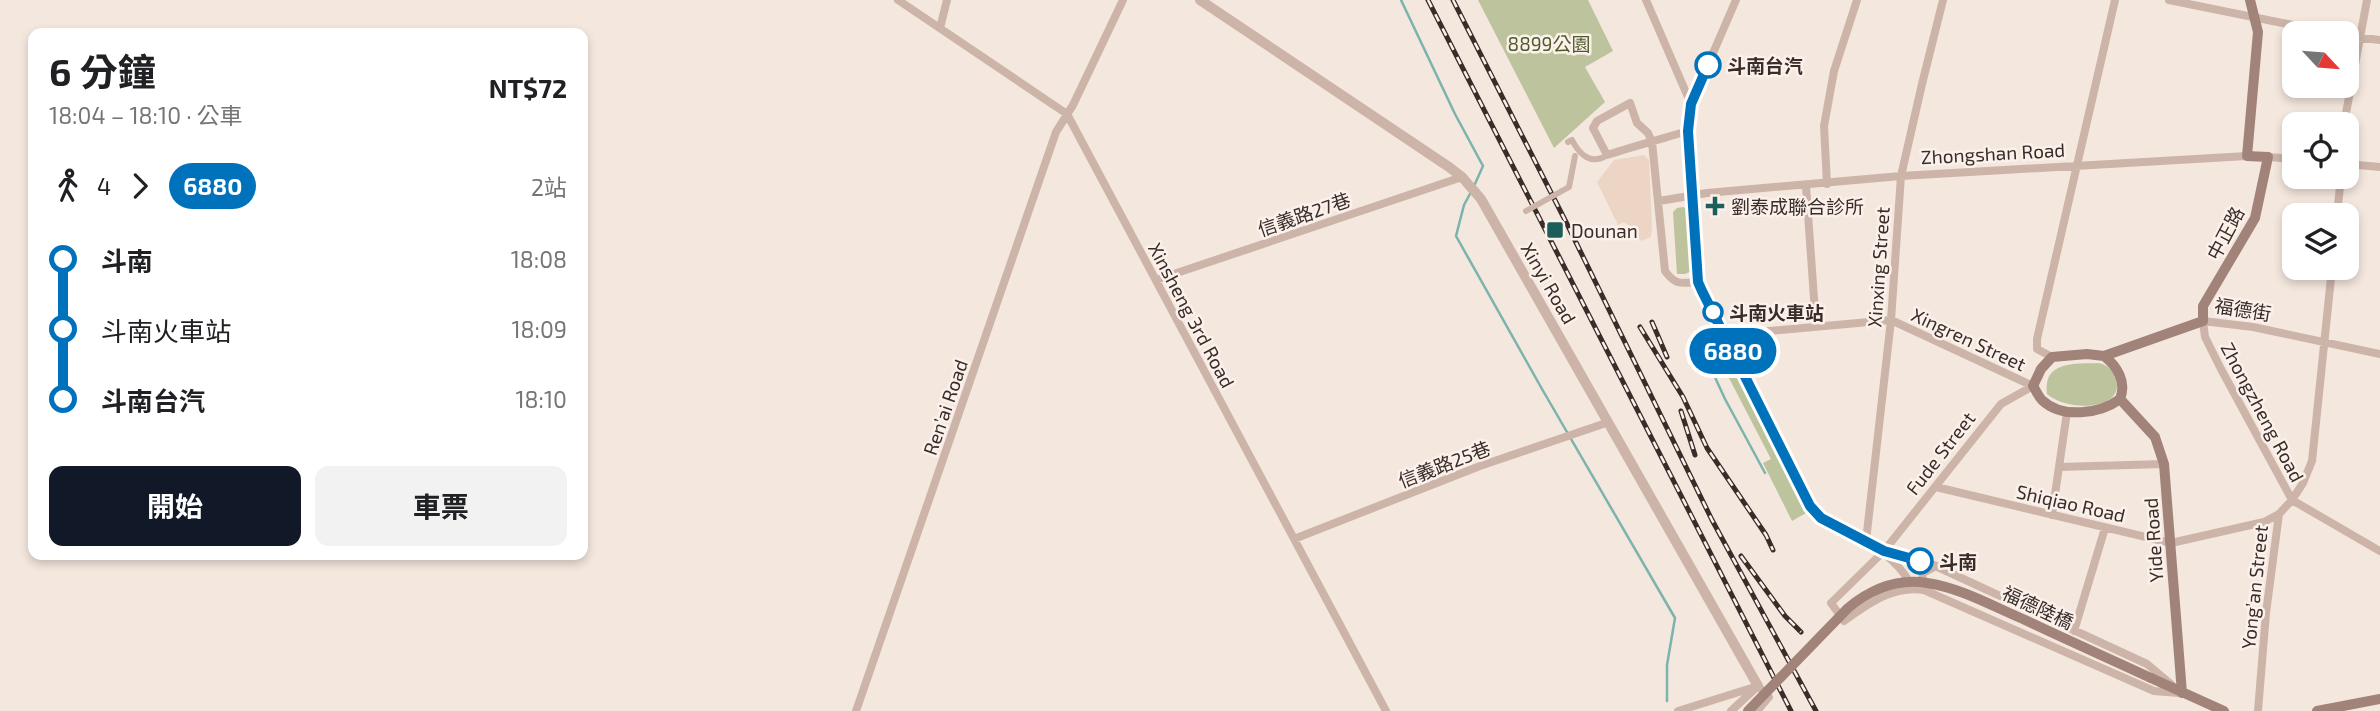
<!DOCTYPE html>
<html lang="zh-TW">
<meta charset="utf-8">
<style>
body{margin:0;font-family:"Exo 2","Noto Sans TC",sans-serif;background:#f2f2f2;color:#202124;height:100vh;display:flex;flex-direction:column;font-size:26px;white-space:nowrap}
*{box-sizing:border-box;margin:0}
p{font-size:23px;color:#757577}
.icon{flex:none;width:38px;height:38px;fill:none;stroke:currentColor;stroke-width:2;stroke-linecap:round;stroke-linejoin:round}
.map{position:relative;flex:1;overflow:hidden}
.sheet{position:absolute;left:28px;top:28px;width:560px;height:532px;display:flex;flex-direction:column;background:#fff;border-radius:14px;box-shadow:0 4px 10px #0003}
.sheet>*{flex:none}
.badge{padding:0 14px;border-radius:23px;font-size:24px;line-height:46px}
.needle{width:46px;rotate:116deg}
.tools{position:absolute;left:2282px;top:21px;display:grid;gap:14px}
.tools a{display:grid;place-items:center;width:77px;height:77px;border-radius:14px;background:#fff;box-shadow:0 4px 10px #0003;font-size:35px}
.map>.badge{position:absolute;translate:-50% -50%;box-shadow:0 0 0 4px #fff}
.legs{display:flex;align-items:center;gap:10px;height:77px;padding:0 21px;font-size:23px}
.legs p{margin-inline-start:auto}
.summary{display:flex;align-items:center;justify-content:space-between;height:119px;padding:0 21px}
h1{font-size:38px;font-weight:700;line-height:52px}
.primary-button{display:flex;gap:14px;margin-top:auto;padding:14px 21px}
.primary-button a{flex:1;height:80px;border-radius:14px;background:#111827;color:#fff;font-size:28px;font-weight:700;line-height:80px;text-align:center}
.primary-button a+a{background:#f2f2f2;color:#202124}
ul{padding:0 21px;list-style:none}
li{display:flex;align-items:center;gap:24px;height:70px;font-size:26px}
li i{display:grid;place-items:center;width:10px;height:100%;margin:0 9px;background:currentColor}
li i::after{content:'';width:18px;height:18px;margin:-9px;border:5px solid;border-radius:50%;background:#fff}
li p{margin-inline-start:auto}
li:first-child i{background:linear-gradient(#0000 50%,currentColor 0)}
li:last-child i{background:linear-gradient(currentColor 50%,#0000 0)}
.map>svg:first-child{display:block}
</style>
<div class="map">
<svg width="2380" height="711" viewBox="0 0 2380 711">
<rect width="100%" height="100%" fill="#f4e7de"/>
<!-- green -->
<path fill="#bdc49d" d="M1478 0H1588L1613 51 1585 67 1605 102 1554 148Z
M1683 207 1691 211 1693 267 1692 271 1685 274H1677L1673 212 1677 208Z
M1712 322 1806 513 1792 521 1763 463 1771 459 1703 328Z
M2098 363C2105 364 2111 368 2114 375 2131 409 2070 414 2047 394 2043 361 2073 364 2098 363Z"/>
<!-- plaza -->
<path fill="#edd5c5" d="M1644 155 1649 160 1652 226 1651 237 1641 241 1631 227 1624 222 1618 225 1597 182 1614 160Z"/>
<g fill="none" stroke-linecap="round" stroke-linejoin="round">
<!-- stream -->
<path stroke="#7bb3ad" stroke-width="2.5" d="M1401 0 1455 114 1483 166 1474 186
M1471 192 1464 205 1456 236 1542 389 1675 618 1667 665V701
M1701 347 1725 399 1765 473"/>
<!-- pedestrian -->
<path stroke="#cdb4a9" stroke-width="6" d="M1568 142 1572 140C1579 154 1591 166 1607 155"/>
<!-- minor -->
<path stroke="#cdb4a9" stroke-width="8" d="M898 0 1067 114 1386 711
M1646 0 1691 104
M1736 0 1691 104 1688 131 1698 282 1810 506C1841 540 1883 537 1911 584
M2169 0 2332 33
M940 28 947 0
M2347 36 2380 40
M2344 124 2367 0
M1688 131C1661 139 1634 146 1607 155L1593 128 1597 121 1630 103 1637 123 1648 133 1652 142 1665 271C1676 286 1681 283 1698 282
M2268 157 2294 159
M2347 164 2380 167
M1827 184 1824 126 1834 71 1857 0
M1806 186 1816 326
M1659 201 1707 193 1901 176 2247 156
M2337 215 2341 177
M1156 280 1462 177
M1724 335 1891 320 2033 386
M2380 354 2253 327 2203 321 2205 337 2221 369 2292 500 2380 551
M2052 357 2037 349V339L2115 0
M2033 386 2001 404 1884 551 1831 603 1844 621C1868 604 1893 585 1924 590L2154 691 2179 693
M2059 467 2164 464
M1936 487 2171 543 2264 522 2279 514
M2052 515 2067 412
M1294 539 1480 466 1606 423
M1866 541 1891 320 1901 176 1922 84 1943 0
M1884 551 1931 564 2147 664 2172 685
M1921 586 1923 573 1936 566
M2074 631 2105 528
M856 711 1056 132 1073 105 1123 0
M1678 711 1758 686
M1731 711 1758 686 1769 697 1757 711
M2258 711 2266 613 2279 514 2292 500 2303 483 2312 461 2332 268"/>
<!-- tertiary -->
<path stroke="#cdb4a9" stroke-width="10" d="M1200 0 1449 167 1462 177 1481 199 1758 686"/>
<!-- secondary -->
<path stroke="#a1837a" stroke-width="10" d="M2104 356C2117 366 2127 382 2120 399 2100 414 2062 419 2042 400 2038 396 2036 390 2033 386L2041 369 2052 357 2087 354 2104 356 2203 321V306L2255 218 2268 157 2247 156 2258 32 2250 0
M2120 399 2155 437 2164 464 2182 693
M2151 678 2224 711
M2317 711 2380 699"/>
<!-- rail casing -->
<g stroke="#3a2c29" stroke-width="5">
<path id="rail" d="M1428 0 1791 711
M1453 0 1566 222 1712 520 1816 711
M1652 322 1667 357
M1640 327 1683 397 1707 448 1766 535 1773 550
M1681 411 1695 455
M1741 556 1785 616 1801 632"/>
</g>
<!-- rail -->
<use href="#rail" stroke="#fbf1eb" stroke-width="2.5" stroke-dasharray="8" stroke-linecap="butt"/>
<!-- pedestrian-bridge -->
<path stroke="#cdb4a9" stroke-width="6" d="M1526 211 1569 187 1575 156"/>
<!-- secondary-bridge -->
<path stroke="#a1837a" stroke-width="10" d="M1748 711 1848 608C1870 590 1897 578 1927 583 1961 588 1992 606 2023 619 2065 639 2108 658 2151 678"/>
</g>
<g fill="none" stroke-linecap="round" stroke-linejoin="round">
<!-- line-1 casing -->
<g stroke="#fff" stroke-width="16">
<path id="line-1" d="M1708 65 1691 104 1688 131 1698 282 1702 291 1810 506 1821 518 1884 551 1920 561"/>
</g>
<!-- line-1 -->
<use href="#line-1" stroke="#0072bc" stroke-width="10"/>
</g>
<!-- markers -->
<g fill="#fff" stroke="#0072bc" stroke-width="3.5">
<circle cx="1708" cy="65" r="12"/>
<circle cx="1713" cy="312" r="9"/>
<circle cx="1920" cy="561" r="12"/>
</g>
<g fill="#1c5e59" stroke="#fbf1eb" stroke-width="2.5">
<path d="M1711.5 195.5h7v7h7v7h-7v7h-7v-7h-7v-7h7z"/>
<rect x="1546" y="221" width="18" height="18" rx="3.5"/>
</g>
<g text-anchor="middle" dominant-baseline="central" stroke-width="5" stroke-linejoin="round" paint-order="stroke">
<!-- park labels -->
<g font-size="19" fill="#4f5a2c" stroke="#fbf1eb">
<text x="1549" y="43">8899公園</text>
</g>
<!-- stop labels -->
<g font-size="19" font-weight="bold" fill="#3a2c29" stroke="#fbf1eb" text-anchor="start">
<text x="1727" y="65">斗南台汽</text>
<text x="1729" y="312">斗南火車站</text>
<text x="1939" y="561">斗南</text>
</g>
<!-- street labels -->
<g font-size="19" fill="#3a2c29" stroke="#fbf1eb">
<text transform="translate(1993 153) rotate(-3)">Zhongshan Road</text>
<text transform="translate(1304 214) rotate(-19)">信義路27巷</text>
<text transform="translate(2225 233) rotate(-62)">中正路</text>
<text transform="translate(1878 267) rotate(-86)">Xinxing Street</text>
<text transform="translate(1549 283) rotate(60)">Xinyi Road</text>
<text transform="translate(2243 309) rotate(9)">福德街</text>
<text transform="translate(1192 315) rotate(62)">Xinsheng 3rd Road</text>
<text transform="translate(1969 339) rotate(25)">Xingren Street</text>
<text transform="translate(945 407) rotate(-71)">Ren’ai Road</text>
<text transform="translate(2263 412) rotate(62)">Zhongzheng Road</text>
<text transform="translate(1940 453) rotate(-52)">Fude Street</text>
<text transform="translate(1444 464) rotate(-21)">信義路25巷</text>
<text transform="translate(2071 503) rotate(13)">Shiqiao Road</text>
<text transform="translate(2153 540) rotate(-94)">Yide Road</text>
<text transform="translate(2254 587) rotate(-84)">Yong’an Street</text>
<text transform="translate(2038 607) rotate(25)">福德陸橋</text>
</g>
<!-- poi labels -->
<g font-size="19" fill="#3a2c29" stroke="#fbf1eb" text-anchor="start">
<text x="1731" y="206">劉泰成聯合診所</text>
<text x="1571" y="230">Dounan</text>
</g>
</g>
</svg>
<div class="tools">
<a><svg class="needle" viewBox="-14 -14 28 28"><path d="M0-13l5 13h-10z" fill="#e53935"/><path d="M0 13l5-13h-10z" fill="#757577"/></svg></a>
<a><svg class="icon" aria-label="locate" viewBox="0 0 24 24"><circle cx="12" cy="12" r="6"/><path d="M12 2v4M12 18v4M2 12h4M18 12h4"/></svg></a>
<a><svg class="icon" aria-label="layers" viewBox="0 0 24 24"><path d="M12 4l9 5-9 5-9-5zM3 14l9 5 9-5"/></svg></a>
</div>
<b class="badge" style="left:1733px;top:351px;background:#0072bc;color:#fff">6880</b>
<section class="sheet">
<div class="summary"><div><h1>6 分鐘</h1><p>18:04 – 18:10 · 公車</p></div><b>NT$72</b></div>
<div class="legs"><svg class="icon" aria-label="walk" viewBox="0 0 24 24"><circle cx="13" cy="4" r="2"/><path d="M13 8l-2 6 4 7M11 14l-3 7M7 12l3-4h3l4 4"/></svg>4<svg class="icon" aria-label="forward" viewBox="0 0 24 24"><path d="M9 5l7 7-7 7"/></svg><b class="badge" style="background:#0072bc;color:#fff">6880</b><p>2站</p></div>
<ul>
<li><i style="color:#0072bc"></i><b>斗南</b><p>18:08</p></li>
<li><i style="color:#0072bc"></i><span>斗南火車站</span><p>18:09</p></li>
<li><i style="color:#0072bc"></i><b>斗南台汽</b><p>18:10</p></li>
</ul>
<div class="primary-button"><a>開始</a><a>車票</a></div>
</section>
</div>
